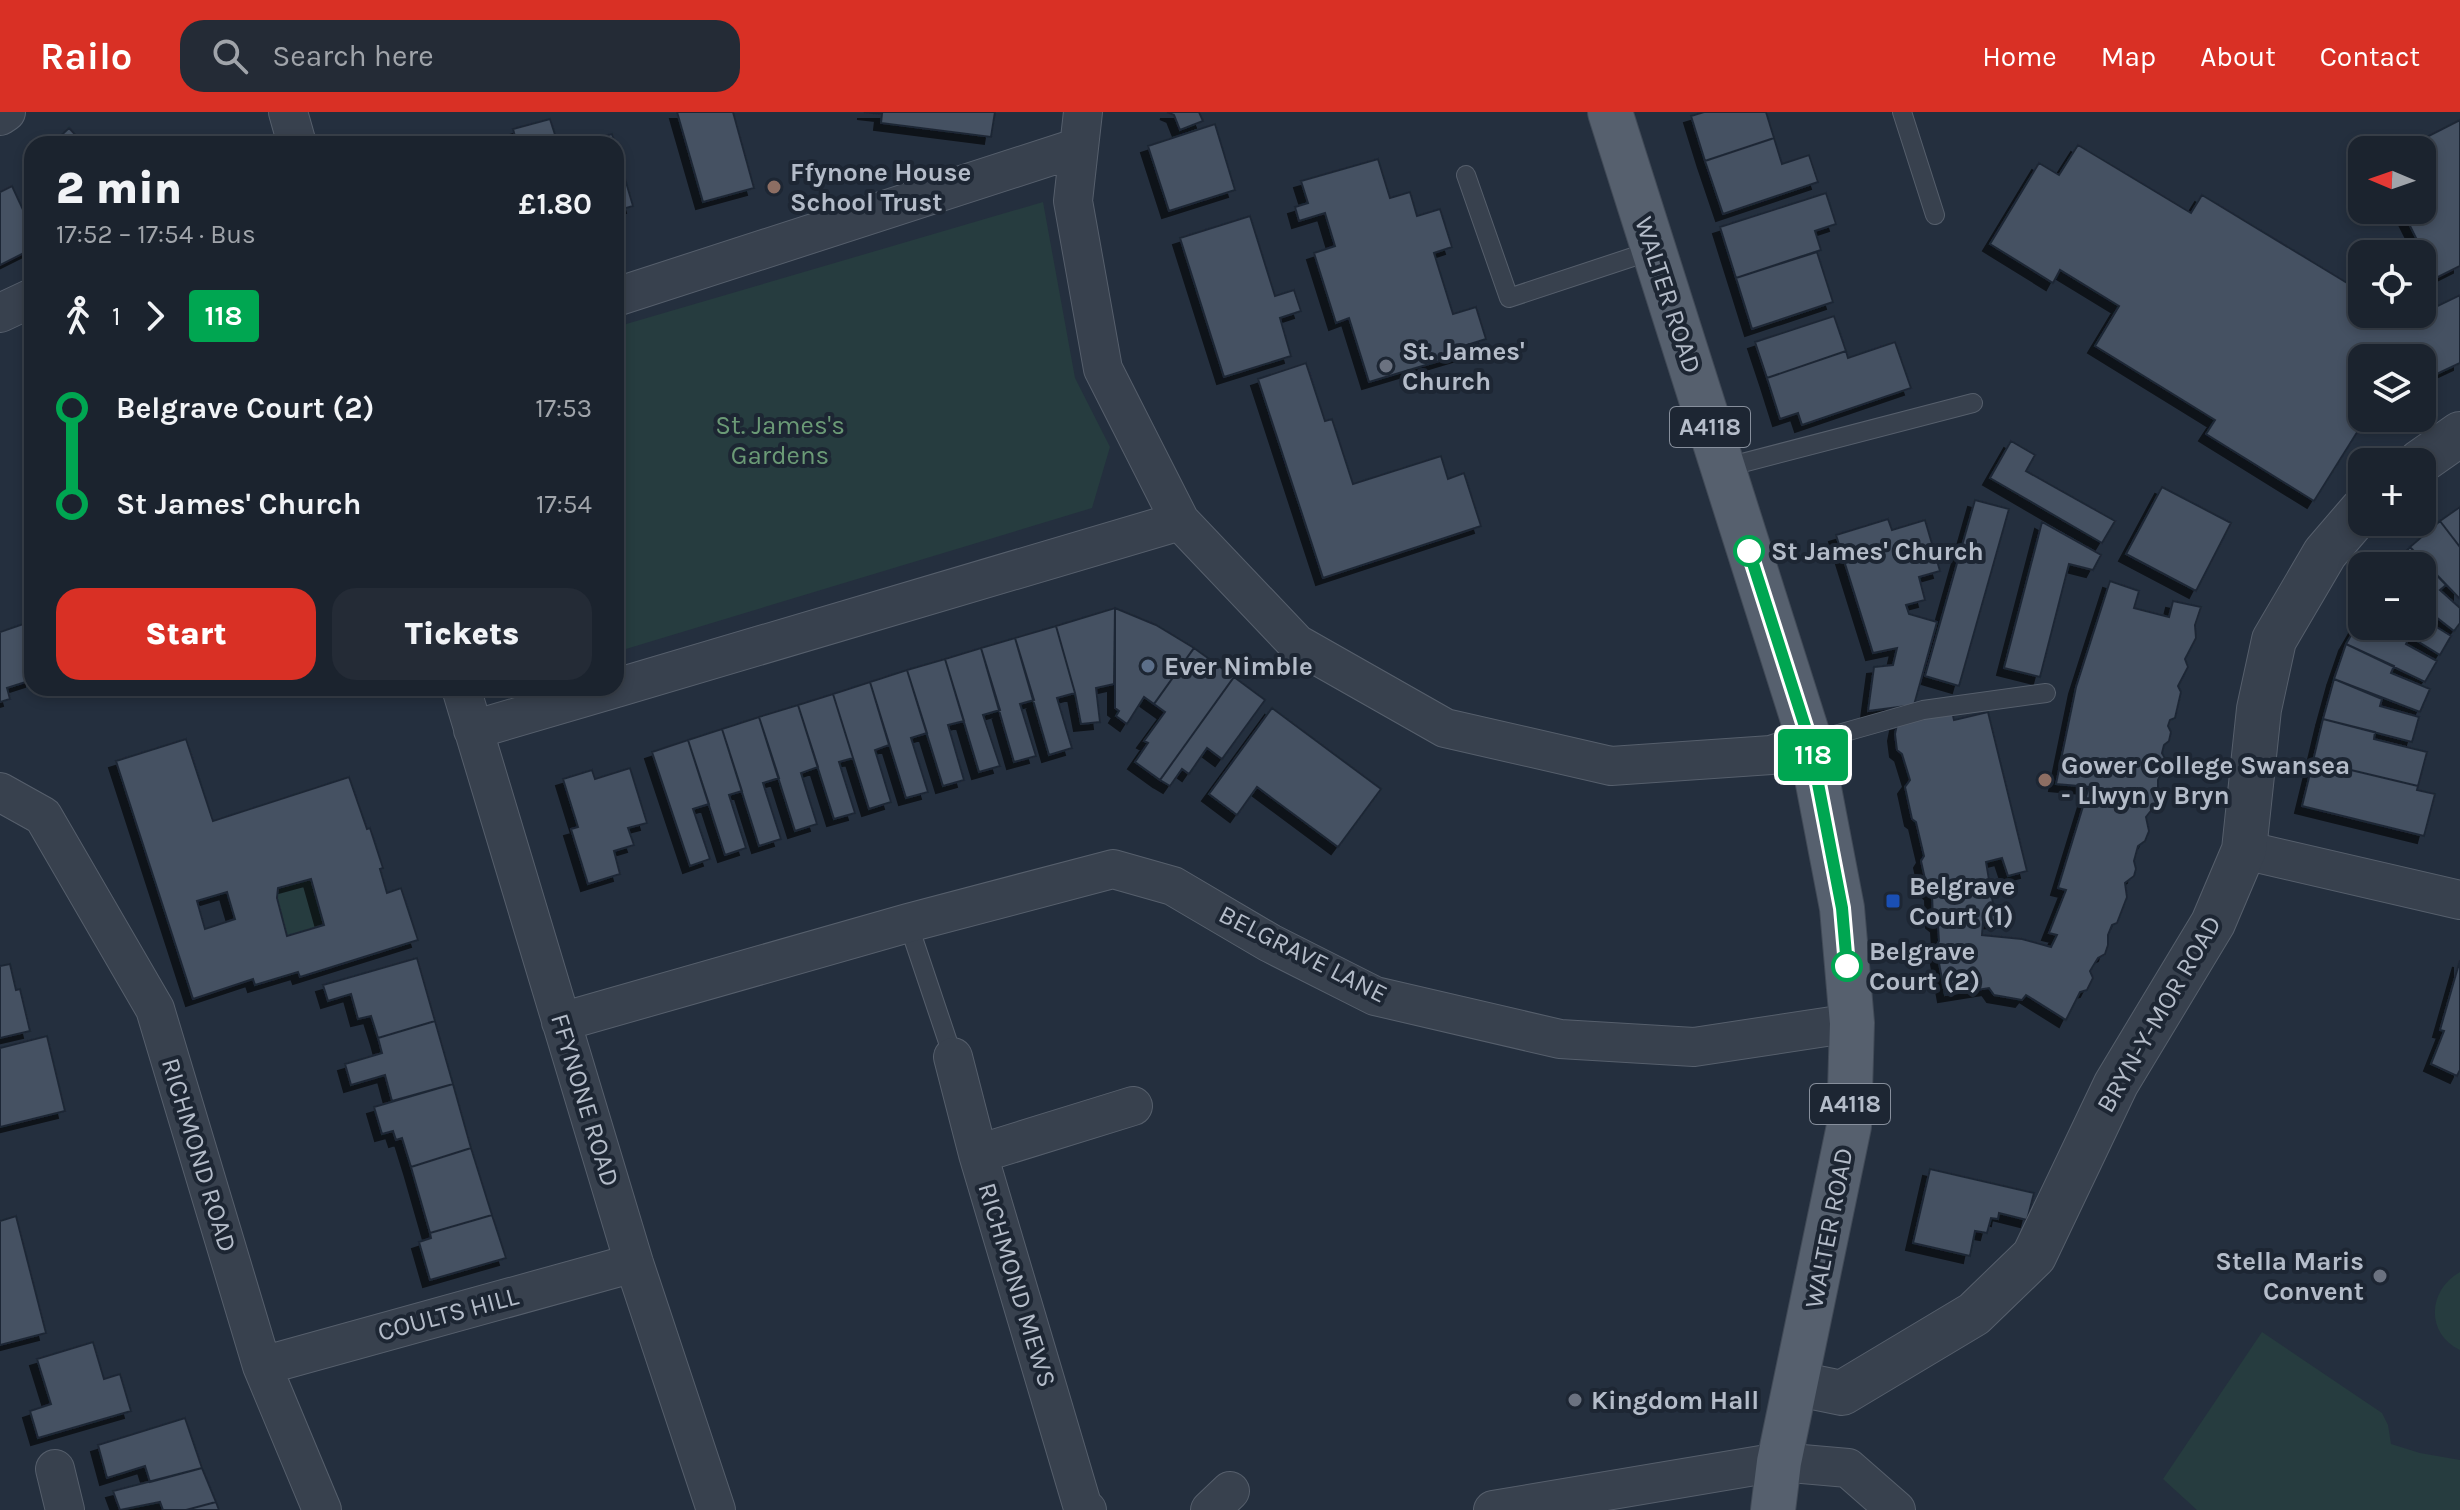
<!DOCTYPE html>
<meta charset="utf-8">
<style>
body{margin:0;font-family:Karla,sans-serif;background:#242b36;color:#f1f3f6;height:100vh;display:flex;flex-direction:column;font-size:30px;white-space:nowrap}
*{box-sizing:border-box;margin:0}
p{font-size:26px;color:#a0a4aa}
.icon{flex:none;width:44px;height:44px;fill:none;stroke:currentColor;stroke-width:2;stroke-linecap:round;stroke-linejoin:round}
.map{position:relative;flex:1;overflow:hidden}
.drawer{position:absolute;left:24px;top:24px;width:600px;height:560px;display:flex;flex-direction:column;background:#1b232e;border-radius:24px;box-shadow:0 4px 12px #0003,0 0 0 2px #39404a}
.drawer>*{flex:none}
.badge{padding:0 16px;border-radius:6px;font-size:28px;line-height:52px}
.needle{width:52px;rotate:272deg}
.fabs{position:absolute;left:2348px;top:24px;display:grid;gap:16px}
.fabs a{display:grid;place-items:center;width:88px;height:88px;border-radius:16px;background:#1b232e;box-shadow:0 4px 12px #0003,0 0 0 2px #39404a;font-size:40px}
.map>.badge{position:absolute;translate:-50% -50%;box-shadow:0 0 0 4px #fff}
.legs{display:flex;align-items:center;gap:12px;height:88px;padding:0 32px;font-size:26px}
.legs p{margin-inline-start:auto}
.summary{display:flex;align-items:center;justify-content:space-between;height:136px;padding:0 32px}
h1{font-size:44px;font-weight:800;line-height:60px}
.button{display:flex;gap:16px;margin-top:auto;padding:16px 32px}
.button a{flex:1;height:92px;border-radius:24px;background:#d93025;color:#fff;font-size:32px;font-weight:800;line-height:92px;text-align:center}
.button a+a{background:#242b36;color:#f1f3f6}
ul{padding:0 32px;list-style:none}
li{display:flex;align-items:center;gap:28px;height:96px;font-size:30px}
li i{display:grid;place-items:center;width:12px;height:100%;margin:0 10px;background:currentColor}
li i::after{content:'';width:20px;height:20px;margin:-10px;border:6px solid;border-radius:50%;background:#1b232e}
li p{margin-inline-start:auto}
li:first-child i{background:linear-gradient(#0000 50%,currentColor 0)}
li:last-child i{background:linear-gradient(currentColor 50%,#0000 0)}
header{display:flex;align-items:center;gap:48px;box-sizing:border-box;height:112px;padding:0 40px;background:#d93025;color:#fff}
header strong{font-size:38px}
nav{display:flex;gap:44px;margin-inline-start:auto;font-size:28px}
.search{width:560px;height:72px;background:#242b36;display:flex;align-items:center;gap:20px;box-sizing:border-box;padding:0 28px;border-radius:24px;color:#a0a4aa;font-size:30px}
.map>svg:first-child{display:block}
</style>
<header>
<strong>Railo</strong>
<div class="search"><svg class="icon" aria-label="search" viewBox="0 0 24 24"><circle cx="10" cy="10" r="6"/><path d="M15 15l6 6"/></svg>Search here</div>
<nav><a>Home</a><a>Map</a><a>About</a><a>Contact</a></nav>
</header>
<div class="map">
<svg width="2460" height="1398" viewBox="0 0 2460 1398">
<defs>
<filter id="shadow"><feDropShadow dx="-7" dy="7" stdDeviation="0" flood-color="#0009"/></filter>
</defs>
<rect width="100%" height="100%" fill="#242f3e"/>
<!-- green -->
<path fill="#263c3f" d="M1043 90 1075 266 1110 335 1092 396 616 540V215Z
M311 767 324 813 287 824 277 786 278 776Z
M2460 1160V1238C2425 1221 2428 1178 2460 1160Z
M2262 1220 2382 1301 2388 1313 2391 1332 2420 1341 2460 1348V1398H2197L2163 1367Z"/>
<!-- building -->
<path fill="#455162" stroke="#1f2835" stroke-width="2" fill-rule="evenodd" filter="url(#shadow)" d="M677 0H733L754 76 703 90Z
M864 0H995L991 25 881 11 882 2Z
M1167 0H1199L1203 9 1180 18 1174 3Z
M1704 0H1766L1774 26 1705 49 1691 4Z
M550 7 558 32H517L513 17Z
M2460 8V154L2436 166 2402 98H2422V38H2401Z
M1215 12 1235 78 1169 99 1148 34Z
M69 16 84 32H52Z
M612 22 615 32H584V30Z
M1774 26 1782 52 1809 43 1818 70 1723 102 1705 49Z
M2078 33 2191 101 2202 83 2362 180V202L2417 204 2460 183V251L2422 269V246H2362V306H2366L2314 389 2206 322 2215 308 2095 234 2119 194 2060 158 2053 171 1990 132 2039 51 2059 63Z
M616 36 633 94 616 99Z
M1378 47 1390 86 1410 80 1417 104 1440 97 1452 135 1434 141 1453 202 1476 195 1486 227 1464 234 1466 241 1369 270 1349 206 1336 211 1314 141 1335 134 1325 101 1299 109 1295 95 1308 91 1301 69Z
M12 74 32 117V137L0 153V80Z
M1826 81 1836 112 1815 119 1821 138 1736 166 1720 115Z
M1250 104 1275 184 1294 178 1301 199 1280 206 1291 244 1224 265 1180 126Z
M1817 140 1833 190 1752 217 1736 166Z
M1834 204 1846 239 1767 266 1755 230Z
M1895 230 1911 276 1802 313 1798 301 1780 307 1767 266 1846 239 1848 246Z
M1306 251 1325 309 1332 307 1353 372 1441 344 1448 367 1464 361 1481 414 1323 466 1258 267Z
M2011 329 2035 343 2026 359 2115 409 2102 431 1990 366Z
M2162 375 2231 411 2196 479 2126 442Z
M1975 388 2009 397 1959 574 1925 564Z
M2460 395V435L2440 409Z
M1888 407 1892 418 1925 408 1940 459 1919 465 1925 488 1906 493 1909 502 1937 510 1914 593 1868 599 1874 555 1893 553 1897 536 1873 541 1836 423Z
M2440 409 2460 435V487L2410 435Z
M2042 410 2101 443 2093 458 2069 452 2040 565 2004 556Z
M2410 435 2446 473 2440 478 2460 496V511L2454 519 2422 494V454H2395Z
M2110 469 2139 479 2134 496 2169 505 2173 489 2201 495 2195 513 2196 526 2185 547 2188 555 2178 574 2181 580 2175 606 2170 608 2168 614 2171 620 2169 629 2164 633 2162 641 2167 650 2158 668V690L2146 705 2149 719 2145 729 2138 734 2134 749 2136 757 2134 764 2125 771 2127 785 2117 811 2112 813 2108 823V833L2105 842 2098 846 2090 859 2093 866 2087 878 2080 880 2066 908 2026 883 2022 888 1994 883 1989 876 1945 883 1936 835 1939 829 1938 813 1933 809 1932 781 1927 776 1921 749 1924 744 1916 710 1912 707 1905 675 1910 668 1902 642 1897 638 1895 622 1897 612 1952 599 1954 608 1988 600 2027 759 2008 764 2002 746 1986 750 1996 809 1983 810 1982 823 2022 827 2051 835 2057 823 2049 821 2066 778 2058 776 2089 675 2056 672 2076 575Z
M1115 496 1156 513 1194 536 1154 592 1144 585 1127 612 1116 604 1119 599 1115 596Z
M1115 496 1114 572 1096 576 1100 610 1081 612 1075 581 1056 514Z
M2362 504V514H2393L2410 524 2406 532 2437 549 2425 570 2346 532Z
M2422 506 2451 524 2440 543 2393 514H2422Z
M32 509V568L7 576 10 587 0 590V520Z
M1056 514 1075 581 1057 586 1072 636 1049 643 1015 526Z
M1015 526 1034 588 1020 592 1036 644 1014 650 981 536Z
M2346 532 2394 554 2391 561 2430 577 2420 600 2334 567Z
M981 536 1000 598 983 603 1000 654 979 660 945 547Z
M1194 536 1234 565 1160 668 1135 650 1148 631 1144 629 1165 600 1154 592Z
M945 547 964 609 948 613 964 668 943 674 907 558Z
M907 558 927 621 911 626 928 680 906 686 870 570Z
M1234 565 1265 588 1222 647 1207 636 1189 662 1182 657 1170 674 1160 668Z
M2334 567 2382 587 2380 594 2419 605 2412 630 2323 607Z
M870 570 889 633 875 638 891 690 869 697 833 582Z
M833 582 853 646 839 650 855 701 834 707 798 593Z
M798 593 818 655 801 661 817 712 795 719 759 605Z
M1272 596 1381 677 1338 735 1257 675 1237 703 1209 682Z
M759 605 779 666 763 671 781 727 759 734 722 617Z
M2323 607 2375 620 2374 627 2427 640 2418 674 2313 649Z
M722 617 742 679 729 683 746 736 725 743 688 628Z
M186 627 213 709 349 665 367 717 370 716 383 756 380 757 387 781 401 776 418 828 300 865 298 860 255 873 253 867 193 887 116 649ZM311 767 324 813 287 824 277 786 278 776ZM227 780 235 807 205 817 197 789Z
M688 628 709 692 693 697 710 747 690 754 652 640Z
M2313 649 2418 674 2417 678 2435 682 2424 724 2302 694Z
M630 656 647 711 628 716 634 733 614 739 620 762 588 772 571 717 578 715 563 667 592 658 595 667Z
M417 846 435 909 378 926 371 904 358 907 351 882 328 889 323 873Z
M2460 848V958L2457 964 2431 952 2444 919 2440 918Z
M10 852 16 878 20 877 30 919 0 926V854Z
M435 909 453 972 392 989 385 963 351 973 345 952 382 941 378 926Z
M47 924 65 999 0 1015V936Z
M453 972 471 1036 411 1055 402 1026 396 1028 393 1019 382 1022 374 995Z
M471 1036 492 1103 430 1121 411 1055Z
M1930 1057 2034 1081 2027 1108 1999 1101 1998 1107 1991 1106 1987 1121 1975 1119 1970 1144 1913 1131Z
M492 1103 506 1146 430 1168 419 1130 431 1126 430 1121Z
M16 1104 46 1221 0 1233V1109Z
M93 1230 104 1267 120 1262 131 1299 38 1326 30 1299 51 1292 37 1247Z
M185 1306 202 1356 150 1370 145 1354 107 1366 98 1333Z
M202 1356 216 1390 186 1398H163L160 1390 120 1398 113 1379Z
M216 1390 219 1398H186Z"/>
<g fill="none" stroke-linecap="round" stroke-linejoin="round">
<!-- service casing -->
<g stroke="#565f6c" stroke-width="20">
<path id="service" d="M1902 0 1935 103
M1466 63 1509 186 1654 138
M1723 356 1973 291
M1810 630 1923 598 2046 581
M908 811 953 945"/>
</g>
<!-- minor casing -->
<g stroke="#565f6c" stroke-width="40">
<path id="minor" d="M288 0 297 32
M1083 0 1073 89 1103 257 1180 409 1297 532 1445 616 1611 654 1771 643 1810 630
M0 4 6 0
M616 185 1079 35
M0 201 32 186
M461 576 634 1151 716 1398
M616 576 1180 409
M473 618 616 576
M0 680 43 704 155 897 262 1254 322 1398
M2244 738 2460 788
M561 910 908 811 1113 757 1173 774 1270 831 1375 884 1560 927 1694 935 1852 911
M953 945 978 1042 1083 1396 1087 1398
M978 1042 1133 994
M262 1254 634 1151
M55 1357 65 1398
M1210 1398 1230 1379
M1493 1398 1779 1350 1848 1356 1896 1398"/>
</g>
<!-- tertiary casing -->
<g stroke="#565f6c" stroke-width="46">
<path id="tertiary" d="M2420 350 2460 322
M1798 1272 1842 1281 1974 1202 2034 1144 2116 972 2213 811 2244 738 2259 597 2274 528 2325 441 2362 398"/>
</g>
<!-- primary casing -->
<g stroke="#414a57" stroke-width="46">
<path id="primary" d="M1610 0 1810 630 1842 796 1852 911 1849 1014 1779 1350 1773 1398"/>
</g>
<!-- service -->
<use href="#service" stroke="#38414e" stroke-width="18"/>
<!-- minor -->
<use href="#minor" stroke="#38414e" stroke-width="38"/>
<!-- tertiary -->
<use href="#tertiary" stroke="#38414e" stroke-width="44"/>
<!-- primary -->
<use href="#primary" stroke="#56606e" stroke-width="44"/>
</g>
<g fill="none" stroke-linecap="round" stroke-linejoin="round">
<!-- line-1 casing -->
<g stroke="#fff" stroke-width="18">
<path id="line-1" d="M1749 439 1810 630 1842 796 1847 854"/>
</g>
<!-- line-1 -->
<use href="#line-1" stroke="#00a651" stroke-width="12"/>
</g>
<!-- markers -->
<g fill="#8d6e63" stroke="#1d2633" stroke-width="3">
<circle cx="774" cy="75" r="8"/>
<circle cx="2045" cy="668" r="8"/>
</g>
<g fill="#6b7280" stroke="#1d2633" stroke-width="3">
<circle cx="1386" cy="254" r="8"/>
<circle cx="2380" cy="1164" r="8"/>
<circle cx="1575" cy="1288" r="8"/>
</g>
<g fill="#fff" stroke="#00a651" stroke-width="4">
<circle cx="1749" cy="439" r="14"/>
<circle cx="1847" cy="854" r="14"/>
</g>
<circle fill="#5c6f8a" stroke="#1d2633" stroke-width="3" cx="1148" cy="554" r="8"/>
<rect fill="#1a4fb4" stroke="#1d2633" stroke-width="3" x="1885" y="781" width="16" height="16" rx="4"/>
<g text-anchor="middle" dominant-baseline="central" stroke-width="8" stroke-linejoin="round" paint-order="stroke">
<!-- shield labels -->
<g fill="#1d2633" stroke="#878f9c" stroke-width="2">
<rect x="1670" y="295" width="80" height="40" rx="6"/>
<rect x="1810" y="972" width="80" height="40" rx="6"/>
</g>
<g font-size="24" font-weight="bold" fill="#b4bcc9">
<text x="1710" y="315">A4118</text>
<text x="1850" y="992">A4118</text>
</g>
<!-- poi labels -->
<g font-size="26" font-weight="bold" fill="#b4bcc9" stroke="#1d2633" text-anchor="start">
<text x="790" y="60">Ffynone House<tspan x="790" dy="30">School Trust</tspan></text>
<text x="1402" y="239">St. James'<tspan x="1402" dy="30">Church</tspan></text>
<text x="1164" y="554">Ever Nimble</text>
<text x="2061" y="653">Gower College Swansea<tspan x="2061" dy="30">- Llwyn y Bryn</tspan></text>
<text x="1909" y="774">Belgrave<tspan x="1909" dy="30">Court (1)</tspan></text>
<text x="2364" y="1149" text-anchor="end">Stella Maris<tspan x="2364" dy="30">Convent</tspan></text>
<text x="1591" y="1288">Kingdom Hall</text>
</g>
<!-- street labels -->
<g font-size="26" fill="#b4bcc9" stroke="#1d2633">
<text transform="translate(1668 183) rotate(72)">WALTER ROAD</text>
<text transform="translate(1303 842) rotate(27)">BELGRAVE LANE</text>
<text transform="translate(2159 902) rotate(-60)">BRYN-Y-MOR ROAD</text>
<text transform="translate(585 988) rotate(73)">FFYNONE ROAD</text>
<text transform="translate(199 1043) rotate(73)">RICHMOND ROAD</text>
<text transform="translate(1829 1116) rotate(-79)">WALTER ROAD</text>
<text transform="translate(1017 1173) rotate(73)">RICHMOND MEWS</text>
<text transform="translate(448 1202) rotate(-15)">COULTS HILL</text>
</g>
<!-- park labels -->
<g font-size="26" fill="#6b9a76" stroke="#1d2633">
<text x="780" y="313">St. James's<tspan x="780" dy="30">Gardens</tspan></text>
</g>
<!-- stop labels -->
<g font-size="26" font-weight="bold" fill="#b4bcc9" stroke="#1d2633" text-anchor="start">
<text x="1771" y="439">St James' Church</text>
<text x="1869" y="839">Belgrave<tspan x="1869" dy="30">Court (2)</tspan></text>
</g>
</g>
</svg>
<div class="fabs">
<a><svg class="needle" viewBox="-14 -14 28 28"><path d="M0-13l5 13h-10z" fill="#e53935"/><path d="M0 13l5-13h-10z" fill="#a0a4aa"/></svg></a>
<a><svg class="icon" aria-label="locate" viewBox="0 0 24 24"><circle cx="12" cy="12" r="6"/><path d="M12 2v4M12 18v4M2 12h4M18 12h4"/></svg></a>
<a><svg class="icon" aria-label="layers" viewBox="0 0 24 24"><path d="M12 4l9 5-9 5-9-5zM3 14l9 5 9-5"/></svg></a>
<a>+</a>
<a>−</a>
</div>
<b class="badge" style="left:1813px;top:643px;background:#00a651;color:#fff">118</b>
<section class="drawer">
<div class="summary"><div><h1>2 min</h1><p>17:52 – 17:54 · Bus</p></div><b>£1.80</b></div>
<div class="legs"><svg class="icon" aria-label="walk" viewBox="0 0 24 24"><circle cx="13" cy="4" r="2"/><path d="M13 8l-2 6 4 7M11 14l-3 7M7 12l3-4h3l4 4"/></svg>1<svg class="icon" aria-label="forward" viewBox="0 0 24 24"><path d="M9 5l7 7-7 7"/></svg><b class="badge" style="background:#00a651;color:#fff">118</b></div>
<ul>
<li><i style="color:#00a651"></i><b>Belgrave Court (2)</b><p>17:53</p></li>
<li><i style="color:#00a651"></i><b>St James' Church</b><p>17:54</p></li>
</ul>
<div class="button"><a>Start</a><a>Tickets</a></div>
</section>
</div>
